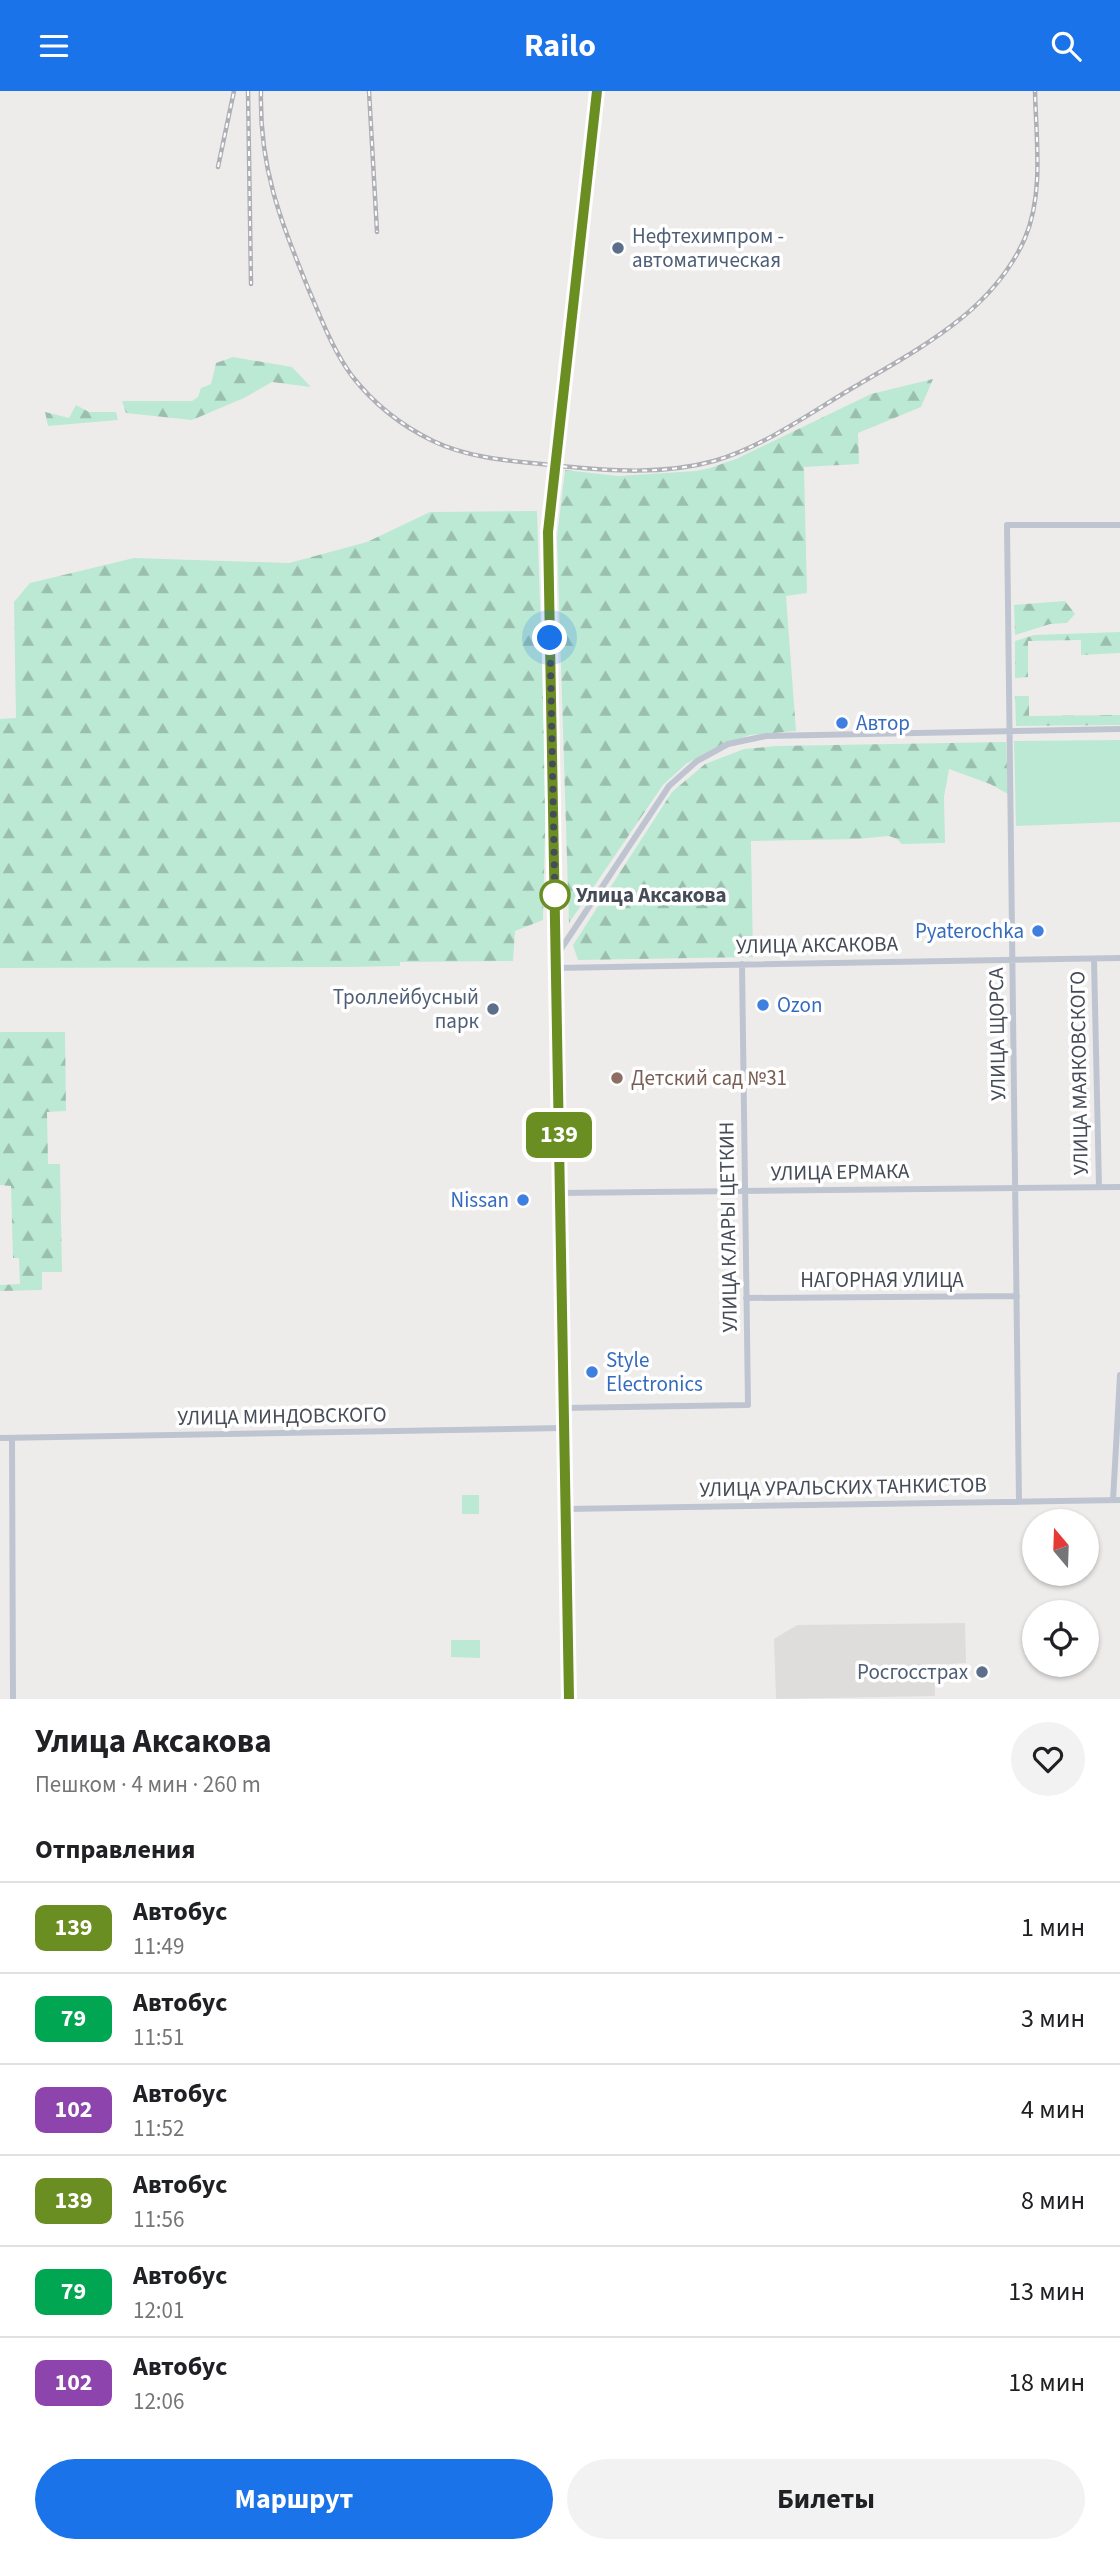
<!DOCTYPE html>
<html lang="ru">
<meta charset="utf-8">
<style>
body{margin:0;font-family:"Source Sans 3",sans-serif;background:#f2f2f2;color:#202124;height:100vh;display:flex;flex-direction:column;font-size:26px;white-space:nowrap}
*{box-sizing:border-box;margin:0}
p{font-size:23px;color:#757577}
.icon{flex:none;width:38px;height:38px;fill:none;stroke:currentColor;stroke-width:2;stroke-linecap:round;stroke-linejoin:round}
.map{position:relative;height:1608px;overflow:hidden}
.drawer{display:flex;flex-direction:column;background:#fff;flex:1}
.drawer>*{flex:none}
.badge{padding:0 14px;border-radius:10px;font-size:24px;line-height:46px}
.needle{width:46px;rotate:341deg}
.tools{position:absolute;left:1022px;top:1418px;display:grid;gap:14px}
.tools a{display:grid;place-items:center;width:77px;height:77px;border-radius:50%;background:#fff;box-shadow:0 2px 5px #0004;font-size:35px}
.you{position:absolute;width:35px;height:35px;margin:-18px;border:5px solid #fff;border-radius:50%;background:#1a73e8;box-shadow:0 0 0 10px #1a73e833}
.map>.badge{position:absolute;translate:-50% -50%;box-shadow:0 0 0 4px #fff}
h2{padding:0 35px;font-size:26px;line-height:63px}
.round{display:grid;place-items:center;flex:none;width:74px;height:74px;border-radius:37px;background:#f2f2f2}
.head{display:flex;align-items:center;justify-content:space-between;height:119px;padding:0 35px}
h1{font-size:33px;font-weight:700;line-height:52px}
.primary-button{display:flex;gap:14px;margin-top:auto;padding:14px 35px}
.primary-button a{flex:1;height:80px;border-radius:42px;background:#1a73e8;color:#fff;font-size:28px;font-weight:700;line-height:80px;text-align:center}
.primary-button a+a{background:#f2f2f2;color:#202124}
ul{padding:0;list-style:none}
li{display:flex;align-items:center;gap:21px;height:91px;padding:0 35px;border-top:2px solid #e0e0e0}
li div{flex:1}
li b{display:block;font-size:26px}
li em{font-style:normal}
li .badge{min-width:77px;font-weight:700;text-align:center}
header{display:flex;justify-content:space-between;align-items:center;height:91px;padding:0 35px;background:#1a73e8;color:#fff;font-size:32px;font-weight:700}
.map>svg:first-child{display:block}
</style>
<header><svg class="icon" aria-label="menu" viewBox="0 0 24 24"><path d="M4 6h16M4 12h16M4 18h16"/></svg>Railo<svg class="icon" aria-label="search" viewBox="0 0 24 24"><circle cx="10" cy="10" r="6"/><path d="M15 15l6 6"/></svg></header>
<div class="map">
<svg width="1120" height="1608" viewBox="0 0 1120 1608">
<defs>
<pattern id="forest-firs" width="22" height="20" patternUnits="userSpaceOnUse" patternTransform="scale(1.75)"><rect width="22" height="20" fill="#bce9d4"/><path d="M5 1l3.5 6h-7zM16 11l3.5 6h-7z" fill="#9bbfaf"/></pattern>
</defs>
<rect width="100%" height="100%" fill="#eeeceb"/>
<!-- education -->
<path fill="#dfdddc" d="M965 1532 966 1572 934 1574 935 1605 776 1608 774 1548 797 1534Z"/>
<!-- green -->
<path fill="#bce9d4" d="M1120 649V731L1016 735 1014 650Z
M462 1404H479V1423H462Z
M451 1549H480V1567L451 1566Z"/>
<!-- forest -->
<path fill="url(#forest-firs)" d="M233 266 292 276 311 296 272 291 244 307 192 329 126 322 122 310H192L198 306 201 297 211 293 216 272Z
M933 288 921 316 858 342 859 373 804 376 807 502 786 505 796 640 750 644 714 657 686 673 663 694 569 832 557 446 565 379 618 385 696 380 710 377 736 368 871 303Z
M76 314 89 321H116L118 329 48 335 45 321 69 327Z
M537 420 546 701 543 829 515 840 513 870 400 871V875L349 876 0 877V628L16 627 14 511 30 492 134 467 289 472 367 451 430 421Z
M1065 510 1075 523 1067 532 1050 533 1015 544 1014 514Z
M1120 541V562L1081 564V549L1028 550V586L1015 587V550L1034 544Z
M1015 605H1029V625L1120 624V634L1016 635Z
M1006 651 1008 703 990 693 949 678 944 706 945 752 902 753 897 748 889 745 858 748 751 750 753 866 578 869 573 854 672 701 705 673 744 658 776 655Z
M0 941H65L66 1020 47 1021 48 1073H60L62 1181H42V1199L0 1200V1194L20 1193 19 1167H13L11 1095 0 1094Z"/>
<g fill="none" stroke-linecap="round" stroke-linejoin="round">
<!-- street -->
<path stroke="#bfc5d0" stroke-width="6" d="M557 864 669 695 697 670 728 653 766 645 1120 638
M1094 868 1099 1096
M556 877 1120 867
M560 1102 1120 1096
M746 1207 1017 1205
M564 1317 748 1314 742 873
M0 1347 564 1337
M12 1347 13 1608
M1113 1409 1120 1284
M1019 1411 1007 434H1120
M566 1418 1120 1409"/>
<!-- primary -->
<path stroke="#adb7c8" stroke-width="10" d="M569 1608 548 441 597 0"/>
<!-- rail casing -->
<g stroke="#aeb0b5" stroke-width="4.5">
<path id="rail" d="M248 0 251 193
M261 0C259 76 280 128 308 197 321 227 332 258 352 285 373 312 402 335 433 350 473 369 517 370 560 375 611 380 663 384 714 370 766 355 814 319 861 292 924 255 994 218 1025 147 1044 102 1036 48 1035 0
M369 0 377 141
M218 76 234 0"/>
</g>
<!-- rail -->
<use href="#rail" stroke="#fff" stroke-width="2" stroke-dasharray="5" stroke-linecap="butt"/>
</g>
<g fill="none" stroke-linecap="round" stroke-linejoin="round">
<!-- line casing -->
<g stroke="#fff" stroke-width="16">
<path id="line" d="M569 1608 548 441 597 0"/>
</g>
<!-- line -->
<use href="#line" stroke="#6b8e23" stroke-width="10"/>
<!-- walk -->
<path stroke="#454c57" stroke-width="7" stroke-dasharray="0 12.6" d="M550 547 555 813V804"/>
</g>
<!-- markers -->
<g fill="#5c6f8a" stroke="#fff" stroke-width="2.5">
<circle cx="618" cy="157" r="7"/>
<circle cx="493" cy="918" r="7"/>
<circle cx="982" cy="1581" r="7"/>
</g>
<g fill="#3f7fe0" stroke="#fff" stroke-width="2.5">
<circle cx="842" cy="632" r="7"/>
<circle cx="1038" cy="840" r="7"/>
<circle cx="763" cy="914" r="7"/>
<circle cx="523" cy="1109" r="7"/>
<circle cx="592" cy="1281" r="7"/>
</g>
<circle fill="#fff" stroke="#6b8e23" stroke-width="3.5" cx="555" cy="804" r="14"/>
<circle fill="#8d6e63" stroke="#fff" stroke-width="2.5" cx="617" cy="987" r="7"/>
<g text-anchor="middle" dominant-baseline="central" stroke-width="7" stroke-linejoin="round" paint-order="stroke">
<!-- service labels -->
<g font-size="21" fill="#4e5e75" stroke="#fff" text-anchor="end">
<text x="632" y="145" text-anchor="start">Нефтехимпром -<tspan x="632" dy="24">автоматическая</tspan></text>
<text x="479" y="906">Троллейбусный<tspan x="479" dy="24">парк</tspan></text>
<text x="968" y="1581">Росгосстрах</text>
</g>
<!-- shop labels -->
<g font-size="21" fill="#366cbe" stroke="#fff" text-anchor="start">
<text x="856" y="632">Автор</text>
<text x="1024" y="840" text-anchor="end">Pyaterochka</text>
<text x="777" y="914">Ozon</text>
<text x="509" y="1109" text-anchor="end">Nissan</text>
<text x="606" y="1269">Style<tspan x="606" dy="24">Electronics</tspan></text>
</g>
<!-- stop labels -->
<g font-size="21" font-weight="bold" fill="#454c57" stroke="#fff" text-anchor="start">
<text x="576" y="804">Улица Аксакова</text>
</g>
<!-- street labels -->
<g font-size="21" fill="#454c57" stroke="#fff">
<text transform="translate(817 854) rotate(-1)">УЛИЦА АКСАКОВА</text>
<text transform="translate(997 943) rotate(-91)">УЛИЦА ЩОРСА</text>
<text transform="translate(1079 982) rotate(-91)">УЛИЦА МАЯКОВСКОГО</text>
<text transform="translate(840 1081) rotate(-1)">УЛИЦА ЕРМАКА</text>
<text transform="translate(728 1136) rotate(-91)">УЛИЦА КЛАРЫ ЦЕТКИН</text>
<text x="882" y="1189">НАГОРНАЯ УЛИЦА</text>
<text transform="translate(282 1325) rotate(-1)">УЛИЦА МИНДОВСКОГО</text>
<text transform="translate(843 1396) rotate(-1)">УЛИЦА УРАЛЬСКИХ ТАНКИСТОВ</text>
</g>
<!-- education labels -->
<g font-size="21" fill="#785e54" stroke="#fff" text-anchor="start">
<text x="631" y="987">Детский сад №31</text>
</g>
</g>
</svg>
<div class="tools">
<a><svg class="needle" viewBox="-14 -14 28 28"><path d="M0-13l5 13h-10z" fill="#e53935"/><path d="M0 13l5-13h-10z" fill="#757577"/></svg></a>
<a><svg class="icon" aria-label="locate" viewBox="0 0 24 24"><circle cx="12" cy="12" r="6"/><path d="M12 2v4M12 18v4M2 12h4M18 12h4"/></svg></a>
</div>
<div class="you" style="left:550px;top:547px"></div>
<b class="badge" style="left:559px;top:1044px;background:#6b8e23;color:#fff">139</b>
</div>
<section class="drawer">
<div class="head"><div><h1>Улица Аксакова</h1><p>Пешком · 4 мин · 260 m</p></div><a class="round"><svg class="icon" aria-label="heart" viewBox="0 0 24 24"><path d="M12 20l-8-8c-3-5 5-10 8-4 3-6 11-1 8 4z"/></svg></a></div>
<h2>Отправления</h2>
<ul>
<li><span class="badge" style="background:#6b8e23;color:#fff">139</span><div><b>Автобус</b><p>11:49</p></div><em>1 мин</em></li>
<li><span class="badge" style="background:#00a651;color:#fff">79</span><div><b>Автобус</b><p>11:51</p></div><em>3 мин</em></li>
<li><span class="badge" style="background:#8e44ad;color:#fff">102</span><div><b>Автобус</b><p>11:52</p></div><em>4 мин</em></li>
<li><span class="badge" style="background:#6b8e23;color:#fff">139</span><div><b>Автобус</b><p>11:56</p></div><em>8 мин</em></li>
<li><span class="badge" style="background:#00a651;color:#fff">79</span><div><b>Автобус</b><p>12:01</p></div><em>13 мин</em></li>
<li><span class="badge" style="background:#8e44ad;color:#fff">102</span><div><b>Автобус</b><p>12:06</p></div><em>18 мин</em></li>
</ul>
<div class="primary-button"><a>Маршрут</a><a>Билеты</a></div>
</section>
